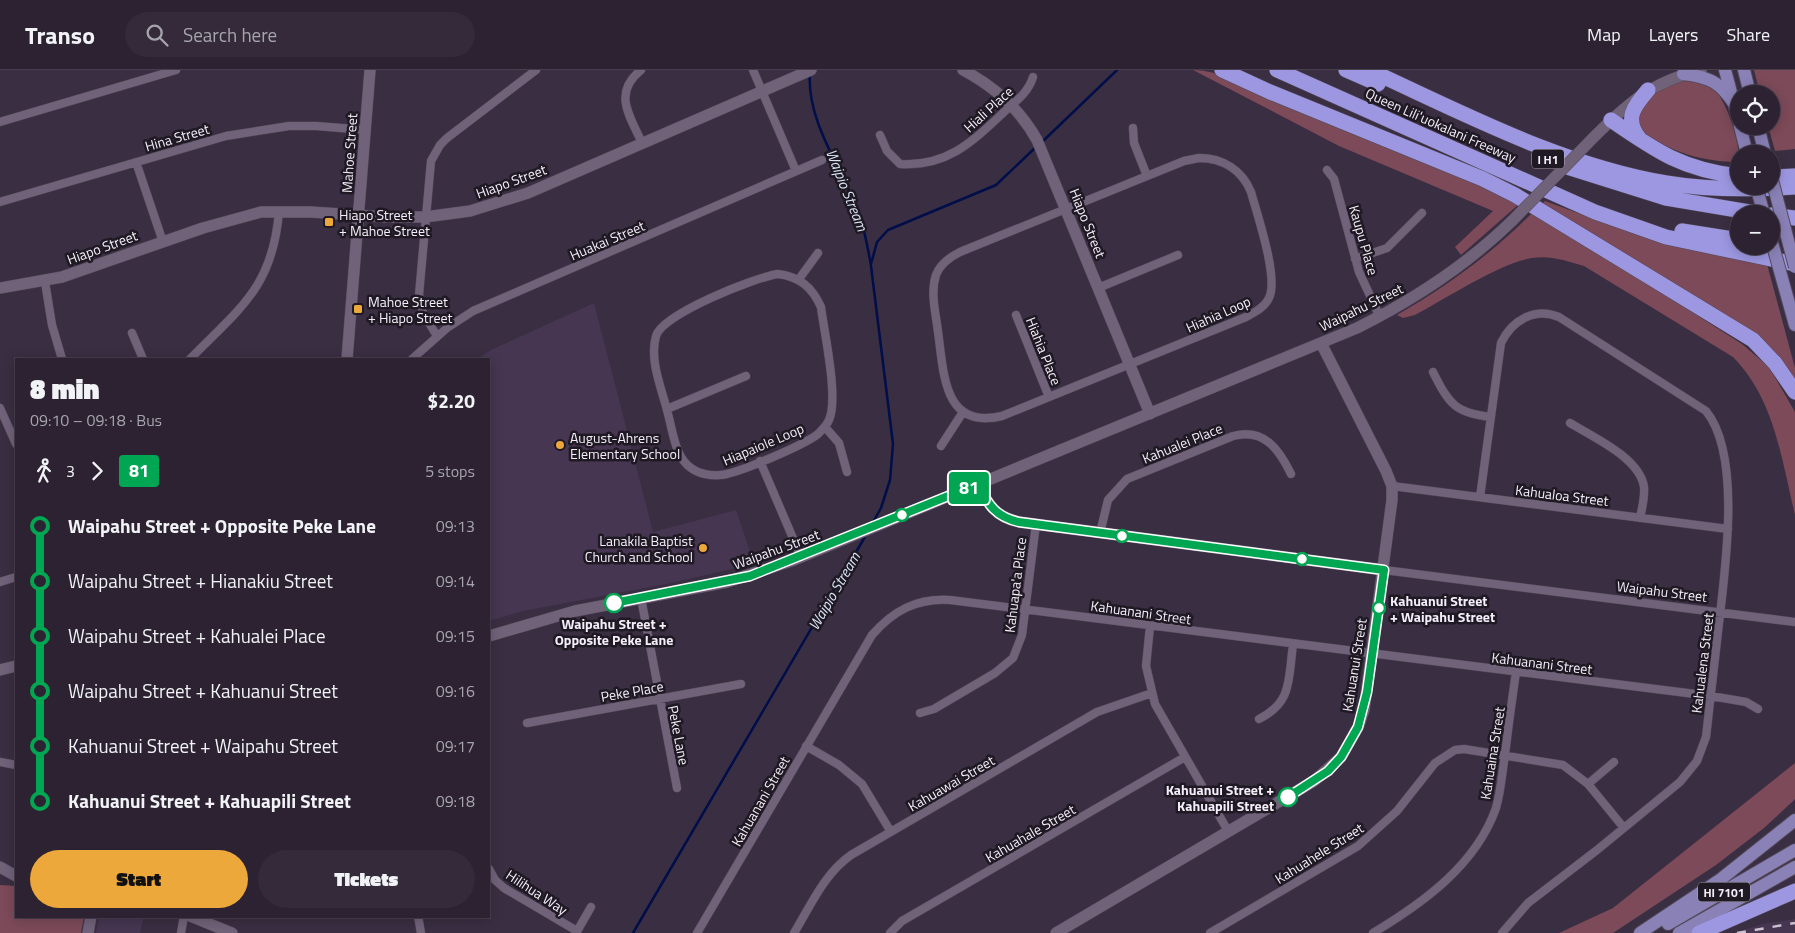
<!DOCTYPE html>
<meta charset="utf-8">
<style>
body{margin:0;font-family:"Titillium Web",sans-serif;background:#342a3a;color:#f1f3f6;height:100vh;display:flex;flex-direction:column;font-size:19px;white-space:nowrap}
*{box-sizing:border-box;margin:0}
p{font-size:16px;color:#a6a4ac}
.icon{flex:none;width:28px;height:28px;fill:none;stroke:currentColor;stroke-width:2;stroke-linecap:round;stroke-linejoin:round}
.map{position:relative;flex:1;overflow:hidden}
.sheet{position:absolute;left:15px;top:288px;width:475px;height:560px;display:flex;flex-direction:column;background:#2c2232;border-radius:0px;box-shadow:0 2px 12px #0003,0 0 0 1px #483f4d}
.sheet>*{flex:none}
.badge{padding:0 10px;border-radius:4px;font-size:18px;line-height:32px}
.fabs{position:absolute;left:1730px;top:15px;display:grid;gap:10px}
.fabs a{display:grid;place-items:center;width:50px;height:50px;border-radius:50%;background:#2c2232;box-shadow:0 2px 12px #0003,0 0 0 1px #483f4d;font-size:25px}
.map>.badge{position:absolute;translate:-50% -50%;box-shadow:0 0 0 2px #fff}
.legs{display:flex;align-items:center;gap:8px;height:55px;padding:0 15px;font-size:16px}
.legs p{margin-inline-start:auto}
.head{display:flex;align-items:center;justify-content:space-between;height:85px;padding:0 15px}
h1{font-size:28px;font-weight:800;line-height:38px}
.button{display:flex;gap:10px;margin-top:auto;padding:10px 15px}
.button a{flex:1;height:58px;border-radius:30px;background:#eda83b;color:#111;font-size:20px;font-weight:800;line-height:58px;text-align:center}
.button a+a{background:#342a3a;color:#f1f3f6}
ul{padding:0 15px;list-style:none}
li{display:flex;align-items:center;gap:18px;height:55px;font-size:19px}
li i{display:grid;place-items:center;width:8px;height:100%;margin:0 6px;background:currentColor}
li i::after{content:'';width:12px;height:12px;margin:-6px;border:4px solid;border-radius:50%;background:#2c2232}
li p{margin-inline-start:auto}
li:first-child i{background:linear-gradient(#0000 50%,currentColor 0)}
li:last-child i{background:linear-gradient(currentColor 50%,#0000 0)}
header{display:flex;align-items:center;gap:30px;box-sizing:border-box;height:70px;padding:0 25px;background:#2c2232;border-bottom:1px solid #483f4d}
header strong{font-size:24px}
nav{display:flex;gap:28px;margin-inline-start:auto;font-size:18px}
.search{width:350px;height:45px;background:#342a3a;display:flex;align-items:center;gap:12px;box-sizing:border-box;padding:0 18px;border-radius:28px;color:#a6a4ac;font-size:19px}
.map>svg:first-child{display:block}
</style>
<header>
<strong>Transo</strong>
<div class="search"><svg class="icon" aria-label="search" viewBox="0 0 24 24"><circle cx="10" cy="10" r="6"/><path d="M15 15l6 6"/></svg>Search here</div>
<nav><a>Map</a><a>Layers</a><a>Share</a></nav>
</header>
<div class="map">
<svg width="1795" height="863" viewBox="0 0 1795 863">
<rect width="100%" height="100%" fill="#3a2e42"/>
<!-- built -->
<path fill="#463651" d="M594 233 653 462 736 440 754 494 666 514 523 541 489 551V289H477L491 280Z
M99 846H144L140 863H96Z
M1795 849V863H1734L1762 854Z"/>
<!-- green -->
<path fill="#7c4a59" d="M1193 0C1222 0 1248 19 1274 31 1356 66 1439 96 1519 134L1461 185 1455 177 1493 141 1339 76Z
M1754 0H1795V79L1775 81 1768 56H1771V24H1760Z
M1684 9 1710 12C1727 33 1739 66 1739 92 1703 92 1670 82 1641 61L1636 44 1643 29Z
M1545 131 1635 164 1767 194 1795 298V314L1780 292 1541 135Z
M1534 141 1742 274 1769 297 1795 342V445C1781 388 1775 330 1733 287L1584 196C1567 191 1550 185 1532 188 1500 193 1445 229 1415 245L1403 248 1397 245C1447 216 1493 183 1534 141Z
M1795 693V729L1792 732 1764 758 1716 795 1613 863H1559L1613 838Z
M0 815 16 816V846H84L81 863H0Z"/>
<g fill="none" stroke-linecap="round" stroke-linejoin="round">
<!-- stream -->
<path stroke="#000e4a" stroke-width="2.5" d="M810 3C806 51 843 100 859 144 865 161 868 178 871 196L893 374 890 410 881 438 872 454
M1042 72 1117 0
M871 194 877 172 888 160 996 115 1036 77
M633 863 866 465"/>
<!-- street casing -->
<g stroke="#544a5b" stroke-width="9">
<path id="street" d="M641 0C612 23 630 46 642 73
M753 0 796 101
M0 52 176 0
M1133 58 1134 73 1147 106
M880 65 887 81 900 94C947 97 972 72 1004 42 1016 31 1028 23 1033 7
M1199 88C1223 88 1242 100 1251 122 1257 144 1279 208 1269 228 1265 237 1255 242 1246 247L1002 346C943 360 944 303 938 262 936 244 930 223 936 205 940 194 950 187 960 182L1184 91Z
M136 92 163 172
M1327 100 1334 109 1359 202 1380 247
M0 132 226 66 289 56H316L366 60
M1355 189 1387 178 1422 143
M778 204C800 207 812 217 821 237 824 262 839 328 829 350 827 355 822 360 818 364 804 375 737 404 720 405 711 406 699 404 691 398 675 387 673 362 668 344 662 319 649 291 656 266 662 244 756 207 778 204Z
M799 209 818 183
M45 212 52 255 62 289
M1098 218 1178 185
M1016 245 1049 327
M132 263 143 289
M437 266 423 243 419 225 431 91 440 75 447 68 536 0
M190 289C240 238 273 217 279 141
M412 289 447 258 473 241 822 90
M1433 302C1449 334 1455 343 1491 347
M0 338 16 374
M667 339 746 306
M1570 353C1593 367 1640 388 1644 417 1645 427 1642 438 1640 448
M825 357 839 373 847 402
M941 376 963 342
M760 391 801 487
M1392 416 1728 459
M1480 427 1501 273C1512 250 1535 237 1559 247L1706 341C1742 385 1725 500 1719 553 1715 591 1710 629 1706 667L1697 691 1680 712 1597 780 1528 833 1502 863
M1100 463 1108 430 1127 409 1233 366C1264 358 1279 379 1291 404
M1384 500 1795 552
M0 512 16 507
M641 528 677 718
M1150 556 1146 596 1155 634 1228 761
M920 643 934 639 995 603 1013 588 1022 565 1036 454
M1259 649C1293 632 1288 609 1293 575
M527 653 741 614
M806 676 839 695 862 714 891 762
M0 692 16 695
M1588 714 1614 692
M489 799 495 810 504 818 577 861
M418 846 421 863
M181 863 184 846
M576 863 591 837
M697 863 872 565C893 541 916 528 950 530L1711 626 1746 632 1758 639
M794 863C811 835 824 804 851 785L1097 642 1152 623
M890 863 902 851 1185 687
M1210 863 1358 776 1397 741 1435 693 1455 680 1464 679 1563 695 1588 714 1624 758
M1373 863C1423 833 1476 795 1496 738 1501 721 1502 703 1505 685 1508 658 1512 630 1516 602"/>
</g>
<!-- secondary casing -->
<g stroke="#544a5b" stroke-width="12">
<path id="secondary" d="M963 0C993 16 1020 39 1037 70L1150 344
M1593 68C1628 33 1651 12 1701 0
M0 218 62 207 203 158 261 142H311L385 147H425L470 141 528 123 811 0
M347 289 370 0
M978 414C988 435 996 447 1019 452L1384 500
M489 566 575 541 727 512 794 490 1357 258C1415 229 1467 195 1513 150
M0 600 16 596
M0 797 16 806
M190 846 232 863
M88 863 91 846
M1056 863 1314 711 1341 687 1358 657 1364 640 1392 430V416L1386 401 1321 273"/>
</g>
<!-- primary casing -->
<g stroke="#544a5b" stroke-width="14">
<path id="primary" d="M1725 0 1739 52
M1744 0 1750 24
M1683 4C1710 7 1720 12 1735 35
M1740 56 1747 84
M1758 56 1765 84
M1790 237 1795 255
M1668 854 1795 780
M1640 863 1721 809 1795 750
M1679 863 1795 797"/>
</g>
<!-- highway casing -->
<g stroke="#544a5b" stroke-width="16">
<path id="highway" d="M1222 0 1270 22 1483 109 1515 125 1753 270 1775 293 1795 322
M1277 0 1595 142 1666 167 1795 194
M1346 0 1378 14
M1369 0C1465 44 1561 95 1666 113 1708 120 1752 120 1795 117
M1611 50C1656 81 1683 100 1739 106
M1639 68C1624 49 1634 36 1648 20
M1561 95 1666 128 1761 144
M1771 107 1795 106
M1771 145 1795 148
M1682 161 1739 170
M1699 863 1795 821"/>
</g>
<!-- street -->
<use href="#street" stroke="#706279" stroke-width="8"/>
<!-- secondary -->
<use href="#secondary" stroke="#706279" stroke-width="11"/>
<!-- primary -->
<use href="#primary" stroke="#8a82b7" stroke-width="12"/>
<!-- highway -->
<use href="#highway" stroke="#9c97e0" stroke-width="15"/>
<!-- rail -->
<path stroke="#cac1cf" stroke-width="2.5" stroke-dasharray="9 9" stroke-linecap="butt" d="M1737 863 1795 853"/>
<!-- secondary-bridge casing -->
<g stroke="#544a5b" stroke-width="12" stroke-linecap="butt">
<path id="secondary-bridge" d="M1513 150 1593 68"/>
</g>
<!-- primary-bridge casing -->
<g stroke="#544a5b" stroke-width="14" stroke-linecap="butt">
<path id="primary-bridge" d="M1771 106 1795 197
M1756 116 1764 144
M1771 169 1790 237"/>
</g>
<!-- secondary-bridge -->
<use href="#secondary-bridge" stroke="#706279" stroke-width="11"/>
<!-- primary-bridge -->
<use href="#primary-bridge" stroke="#8a82b7" stroke-width="12"/>
</g>
<g fill="none" stroke-linecap="round" stroke-linejoin="round">
<!-- line-1 casing -->
<g stroke="#fff" stroke-width="11">
<path id="line-1" d="M614 533 750 506 978 414C988 435 996 447 1019 452L1384 500 1367 622 1358 657 1341 687 1328 701 1288 727"/>
</g>
<!-- line-1 -->
<use href="#line-1" stroke="#00a651" stroke-width="8"/>
</g>
<!-- markers -->
<g fill="#eda83b" stroke="#1e1922" stroke-width="2">
<rect x="324" y="147" width="10" height="10" rx="2.5"/>
<rect x="353" y="234" width="10" height="10" rx="2.5"/>
<circle cx="560" cy="375" r="5"/>
<circle cx="703" cy="478" r="5"/>
</g>
<g fill="#fff" stroke="#00a651" stroke-width="2.5">
<circle cx="902" cy="445" r="6"/>
<circle cx="1122" cy="466" r="6"/>
<circle cx="1302" cy="489" r="6"/>
<circle cx="614" cy="533" r="9"/>
<circle cx="1379" cy="538" r="6"/>
<circle cx="1288" cy="727" r="9"/>
</g>
<g text-anchor="middle" dominant-baseline="central" stroke-width="5" stroke-linejoin="round" paint-order="stroke">
<!-- shield labels -->
<g fill="#1e1922" stroke="#b4adb9" stroke-width="1">
<rect x="1532" y="79.5" width="32" height="19" rx="4"/>
<rect x="1698" y="812.5" width="52" height="19" rx="4"/>
</g>
<g font-size="12" font-weight="bold" fill="#f5edfa">
<text x="1548" y="89">I H1</text>
<text x="1724" y="822">HI 7101</text>
</g>
<!-- street labels -->
<g font-size="14" fill="#f5edfa" stroke="#1e1922">
<text transform="translate(988 39) rotate(-42)">Hiali Place</text>
<text transform="translate(1441 55) rotate(24)">Queen Liliʻuokalani Freeway</text>
<text transform="translate(177 67) rotate(-16)">Hina Street</text>
<text transform="translate(349 83) rotate(-86)">Mahoe Street</text>
<text transform="translate(511 111) rotate(-20)">Hiapo Street</text>
<text transform="translate(1088 153) rotate(68)">Hiapo Street</text>
<text transform="translate(607 170) rotate(-23)">Huakai Street</text>
<text transform="translate(1364 170) rotate(74)">Kaupu Place</text>
<text transform="translate(102 177) rotate(-20)">Hiapo Street</text>
<text transform="translate(1361 237) rotate(-26)">Waipahu Street</text>
<text transform="translate(1218 244) rotate(-24)">Hiahia Loop</text>
<text transform="translate(1044 281) rotate(68)">Hiahia Place</text>
<text transform="translate(1182 373) rotate(-22)">Kahualei Place</text>
<text transform="translate(763 374) rotate(-23)">Hiapaiole Loop</text>
<text transform="translate(1562 425) rotate(7)">Kahualoa Street</text>
<text transform="translate(776 479) rotate(-20)">Waipahu Street</text>
<text transform="translate(1015 515) rotate(-83)">Kahuapa'a Place</text>
<text transform="translate(1662 521) rotate(7)">Waipahu Street</text>
<text transform="translate(1141 542) rotate(8)">Kahuanani Street</text>
<text transform="translate(1542 593) rotate(7)">Kahuanani Street</text>
<text transform="translate(1702 593) rotate(-83)">Kahualena Street</text>
<text transform="translate(1354 595) rotate(-81)">Kahuanui Street</text>
<text transform="translate(632 621) rotate(-10)">Peke Place</text>
<text transform="translate(679 665) rotate(79)">Peke Lane</text>
<text transform="translate(1492 683) rotate(-81)">Kahuaina Street</text>
<text transform="translate(951 713) rotate(-30)">Kahuawai Street</text>
<text transform="translate(760 731) rotate(-60)">Kahuanani Street</text>
<text transform="translate(1030 763) rotate(-30)">Kahuahale Street</text>
<text transform="translate(1319 783) rotate(-32)">Kahuahele Street</text>
<text transform="translate(537 822) rotate(33)">Hilihua Way</text>
</g>
<!-- poi labels -->
<g font-size="14" fill="#f5edfa" stroke="#1e1922" text-anchor="start">
<text x="339" y="144">Hiapo Street<tspan x="339" dy="16">+ Mahoe Street</tspan></text>
<text x="368" y="231">Mahoe Street<tspan x="368" dy="16">+ Hiapo Street</tspan></text>
<text x="570" y="367">August-Ahrens<tspan x="570" dy="16">Elementary School</tspan></text>
<text x="693" y="470" text-anchor="end">Lanakila Baptist<tspan x="693" dy="16">Church and School</tspan></text>
</g>
<!-- stop labels -->
<g font-size="14" font-weight="bold" fill="#f5edfa" stroke="#1e1922" text-anchor="start">
<text x="1390" y="530">Kahuanui Street<tspan x="1390" dy="16">+ Waipahu Street</tspan></text>
<text x="614" y="553" text-anchor="middle">Waipahu Street +<tspan x="614" dy="16">Opposite Peke Lane</tspan></text>
<text x="1274" y="719" text-anchor="end">Kahuanui Street +<tspan x="1274" dy="16">Kahuapili Street</tspan></text>
</g>
<!-- water labels -->
<g font-size="15" font-style="italic" fill="#d9e4f7" stroke="#1e1922">
<text transform="translate(847 120) rotate(68)">Waipio Stream</text>
<text transform="translate(834 521) rotate(-60)">Waipio Stream</text>
</g>
</g>
</svg>
<div class="fabs">
<a><svg class="icon" aria-label="locate" viewBox="0 0 24 24"><circle cx="12" cy="12" r="6"/><path d="M12 2v4M12 18v4M2 12h4M18 12h4"/></svg></a>
<a>+</a>
<a>−</a>
</div>
<b class="badge" style="left:969px;top:418px;background:#00a651;color:#fff">81</b>
<section class="sheet">
<div class="head"><div><h1>8 min</h1><p>09:10 – 09:18 · Bus</p></div><b>$2.20</b></div>
<div class="legs"><svg class="icon" aria-label="walk" viewBox="0 0 24 24"><circle cx="13" cy="4" r="2"/><path d="M13 8l-2 6 4 7M11 14l-3 7M7 12l3-4h3l4 4"/></svg>3<svg class="icon" aria-label="forward" viewBox="0 0 24 24"><path d="M9 5l7 7-7 7"/></svg><b class="badge" style="background:#00a651;color:#fff">81</b><p>5 stops</p></div>
<ul>
<li><i style="color:#00a651"></i><b>Waipahu Street + Opposite Peke Lane</b><p>09:13</p></li>
<li><i style="color:#00a651"></i><span>Waipahu Street + Hianakiu Street</span><p>09:14</p></li>
<li><i style="color:#00a651"></i><span>Waipahu Street + Kahualei Place</span><p>09:15</p></li>
<li><i style="color:#00a651"></i><span>Waipahu Street + Kahuanui Street</span><p>09:16</p></li>
<li><i style="color:#00a651"></i><span>Kahuanui Street + Waipahu Street</span><p>09:17</p></li>
<li><i style="color:#00a651"></i><b>Kahuanui Street + Kahuapili Street</b><p>09:18</p></li>
</ul>
<div class="button"><a>Start</a><a>Tickets</a></div>
</section>
</div>
